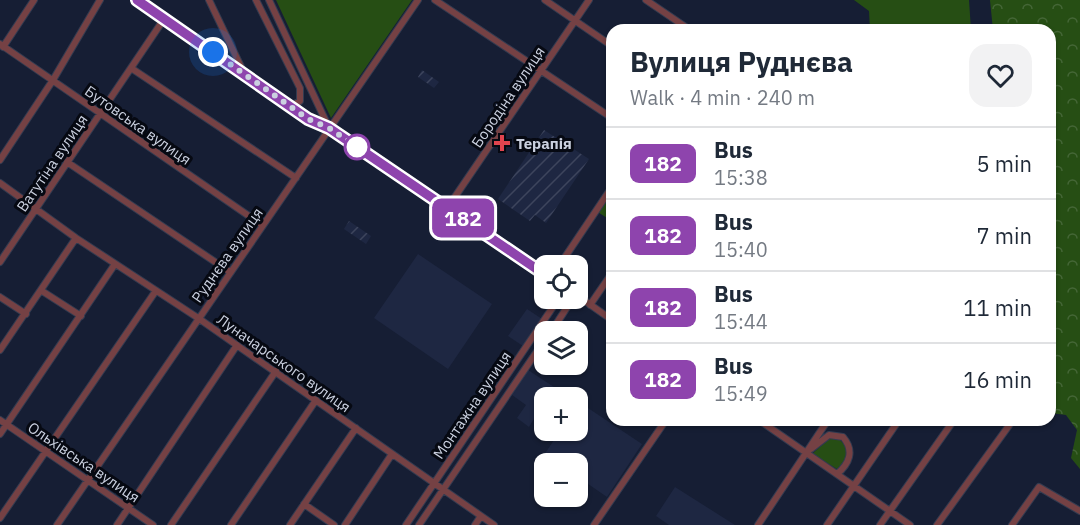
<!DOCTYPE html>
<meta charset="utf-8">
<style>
body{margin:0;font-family:"IBM Plex Sans",sans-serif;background:#f2f2f3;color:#1f2937;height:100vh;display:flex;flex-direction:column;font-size:22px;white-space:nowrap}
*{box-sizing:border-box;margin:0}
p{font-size:20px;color:#747a83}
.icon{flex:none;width:33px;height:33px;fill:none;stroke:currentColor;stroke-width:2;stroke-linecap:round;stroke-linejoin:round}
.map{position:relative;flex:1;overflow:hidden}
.side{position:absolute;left:606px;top:24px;width:450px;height:402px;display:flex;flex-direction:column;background:#fff;border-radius:18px;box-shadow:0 2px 4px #0004}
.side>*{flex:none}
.badge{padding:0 12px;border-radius:9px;font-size:21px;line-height:39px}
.fabs{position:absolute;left:534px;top:255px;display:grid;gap:12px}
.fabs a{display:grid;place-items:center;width:54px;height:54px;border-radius:12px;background:#fff;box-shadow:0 2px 4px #0004;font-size:30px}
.you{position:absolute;width:30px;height:30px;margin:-15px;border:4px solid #fff;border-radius:50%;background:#1a73e8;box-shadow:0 0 0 9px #1a73e833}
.map>.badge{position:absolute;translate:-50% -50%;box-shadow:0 0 0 3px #fff}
.round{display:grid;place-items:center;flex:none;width:63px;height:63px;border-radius:18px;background:#f2f2f3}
.headline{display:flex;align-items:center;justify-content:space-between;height:102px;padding:0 24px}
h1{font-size:28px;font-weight:700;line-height:45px}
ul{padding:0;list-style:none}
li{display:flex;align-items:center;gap:18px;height:72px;padding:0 24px;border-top:2px solid #e0e1e3}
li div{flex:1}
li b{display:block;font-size:22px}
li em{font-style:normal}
li .badge{min-width:66px;font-weight:700;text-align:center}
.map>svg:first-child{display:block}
</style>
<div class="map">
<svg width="1080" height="525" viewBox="0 0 1080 525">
<defs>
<pattern id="industrial-furrows" width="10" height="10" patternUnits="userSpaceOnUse" patternTransform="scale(1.5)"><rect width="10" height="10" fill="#1e2742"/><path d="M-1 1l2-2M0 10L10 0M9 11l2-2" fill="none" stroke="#3d455d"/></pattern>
<pattern id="forest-crowns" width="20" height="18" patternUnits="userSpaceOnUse" patternTransform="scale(1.5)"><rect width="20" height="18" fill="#264e14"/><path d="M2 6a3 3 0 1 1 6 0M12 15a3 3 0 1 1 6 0" fill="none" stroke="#446636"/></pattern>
</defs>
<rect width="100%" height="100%" fill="#161e34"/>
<!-- built -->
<path fill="#1e2742" d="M418 254 492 304 448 369 374 318Z
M527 309 542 319 523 346 508 336Z
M528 370 554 387 547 397 544 398V402L529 427 517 418 526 405 512 395Z
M579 402 642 444 607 497 578 477V464L557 463 544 455 560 431 578 430Z
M675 487 735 525H669L656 516Z"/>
<!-- industrial -->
<path fill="url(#industrial-furrows)" d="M422 70 439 82 434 88 418 77Z
M544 130 589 159 546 223 535 215 530 221 498 199Z
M349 221 371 236 366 244 344 229Z"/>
<!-- grass -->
<path fill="#264e14" d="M276 0H412L331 118Z
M854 0H969L971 30H870L869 11Z
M612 187V221L596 211Z
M830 438 839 439 847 447 845 462 837 469 812 454Z"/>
<!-- forest -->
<path fill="url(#forest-crowns)" d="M990 0H1080V469L1071 458 1077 430 1066 415 1050 413V30H993Z"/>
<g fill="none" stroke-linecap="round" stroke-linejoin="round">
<!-- minor casing -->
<g stroke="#333b50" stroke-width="8">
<path id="minor" d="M137 0 307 119 329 128 544 274
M209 0 244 73
M256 0 300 88V101L292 106
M269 0 329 128
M435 0 612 118
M545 0 612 46
M646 0 690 30
M0 44 262 225
M3 47 34 0
M131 68 296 178
M0 160 53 80 100 0
M67 162 230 272
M0 183 76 238 198 318 494 525
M448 207 589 0
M0 262 164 19
M559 266 612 187
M42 291 81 316
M578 296 612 320
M0 297 26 314
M590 305 612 273
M551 332 573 298
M0 350 76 238
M0 420 153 525
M759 420 910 525
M0 434 115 264
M811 449 829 435 843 437C855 451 849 464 837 474
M304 504 334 525
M0 518 155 292
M57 525 418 0
M117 525 237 345
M171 525 276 371
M231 525 316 400
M290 525 356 428
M345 525 392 454
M406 525 559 298
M419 525 544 341
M475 525 481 516
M594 525 666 420
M758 525 828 420
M827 525 899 420
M880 525 954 420
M937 525 1013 420
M1012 525 1039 487 1080 511"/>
</g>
<!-- minor -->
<use href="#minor" stroke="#754144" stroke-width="6"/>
</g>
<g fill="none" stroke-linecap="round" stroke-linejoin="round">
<!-- line casing -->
<g stroke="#fff" stroke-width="14">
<path id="line" d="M137 0 308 119 329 128 544 274"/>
</g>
<!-- line -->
<use href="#line" stroke="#8e44ad" stroke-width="9"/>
<!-- walk -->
<path stroke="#cbd1e0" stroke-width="6" stroke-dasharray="0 10.8" d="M213 52 308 119 329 128 357 147"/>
</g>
<!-- markers -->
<path fill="#e0444e" stroke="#060912" stroke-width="2" d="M499 134h6v6h6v6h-6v6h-6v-6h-6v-6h6z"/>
<circle fill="#fff" stroke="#8e44ad" stroke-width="3" cx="357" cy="147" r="12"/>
<g text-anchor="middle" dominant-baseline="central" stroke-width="6" stroke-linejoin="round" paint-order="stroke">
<!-- street labels -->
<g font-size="15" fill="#cbd1e0" stroke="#060912">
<text transform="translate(508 97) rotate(-56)">Бородіна вулиця</text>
<text transform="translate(138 125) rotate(35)">Бутовська вулиця</text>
<text transform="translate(52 163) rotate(-56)">Ватутіна вулиця</text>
<text transform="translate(227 255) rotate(-55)">Руднєва вулиця</text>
<text transform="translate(284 363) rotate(35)">Луначарського вулиця</text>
<text transform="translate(472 405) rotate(-56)">Монтажна вулиця</text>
<text transform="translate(84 462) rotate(34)">Ольхівська вулиця</text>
</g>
<!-- poi labels -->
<g font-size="15" font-weight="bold" fill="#cbd1e0" stroke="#060912" text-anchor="start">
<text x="516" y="143">Терапія</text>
</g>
</g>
</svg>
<div class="fabs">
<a><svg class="icon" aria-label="locate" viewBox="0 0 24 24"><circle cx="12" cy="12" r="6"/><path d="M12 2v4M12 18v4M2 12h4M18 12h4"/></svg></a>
<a><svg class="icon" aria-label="layers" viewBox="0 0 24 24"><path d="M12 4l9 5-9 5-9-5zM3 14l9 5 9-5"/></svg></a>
<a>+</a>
<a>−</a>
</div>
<div class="you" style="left:213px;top:52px"></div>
<b class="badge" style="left:463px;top:218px;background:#8e44ad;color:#fff">182</b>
<section class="side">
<div class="headline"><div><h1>Вулиця Руднєва</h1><p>Walk · 4 min · 240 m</p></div><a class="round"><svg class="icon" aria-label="heart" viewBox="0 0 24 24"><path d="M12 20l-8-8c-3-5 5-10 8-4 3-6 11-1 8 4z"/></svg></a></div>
<ul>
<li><span class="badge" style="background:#8e44ad;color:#fff">182</span><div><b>Bus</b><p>15:38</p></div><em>5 min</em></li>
<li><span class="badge" style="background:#8e44ad;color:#fff">182</span><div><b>Bus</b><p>15:40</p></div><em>7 min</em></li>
<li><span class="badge" style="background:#8e44ad;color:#fff">182</span><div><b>Bus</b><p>15:44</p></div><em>11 min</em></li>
<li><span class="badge" style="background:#8e44ad;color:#fff">182</span><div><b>Bus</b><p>15:49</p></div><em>16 min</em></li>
</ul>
</section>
</div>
